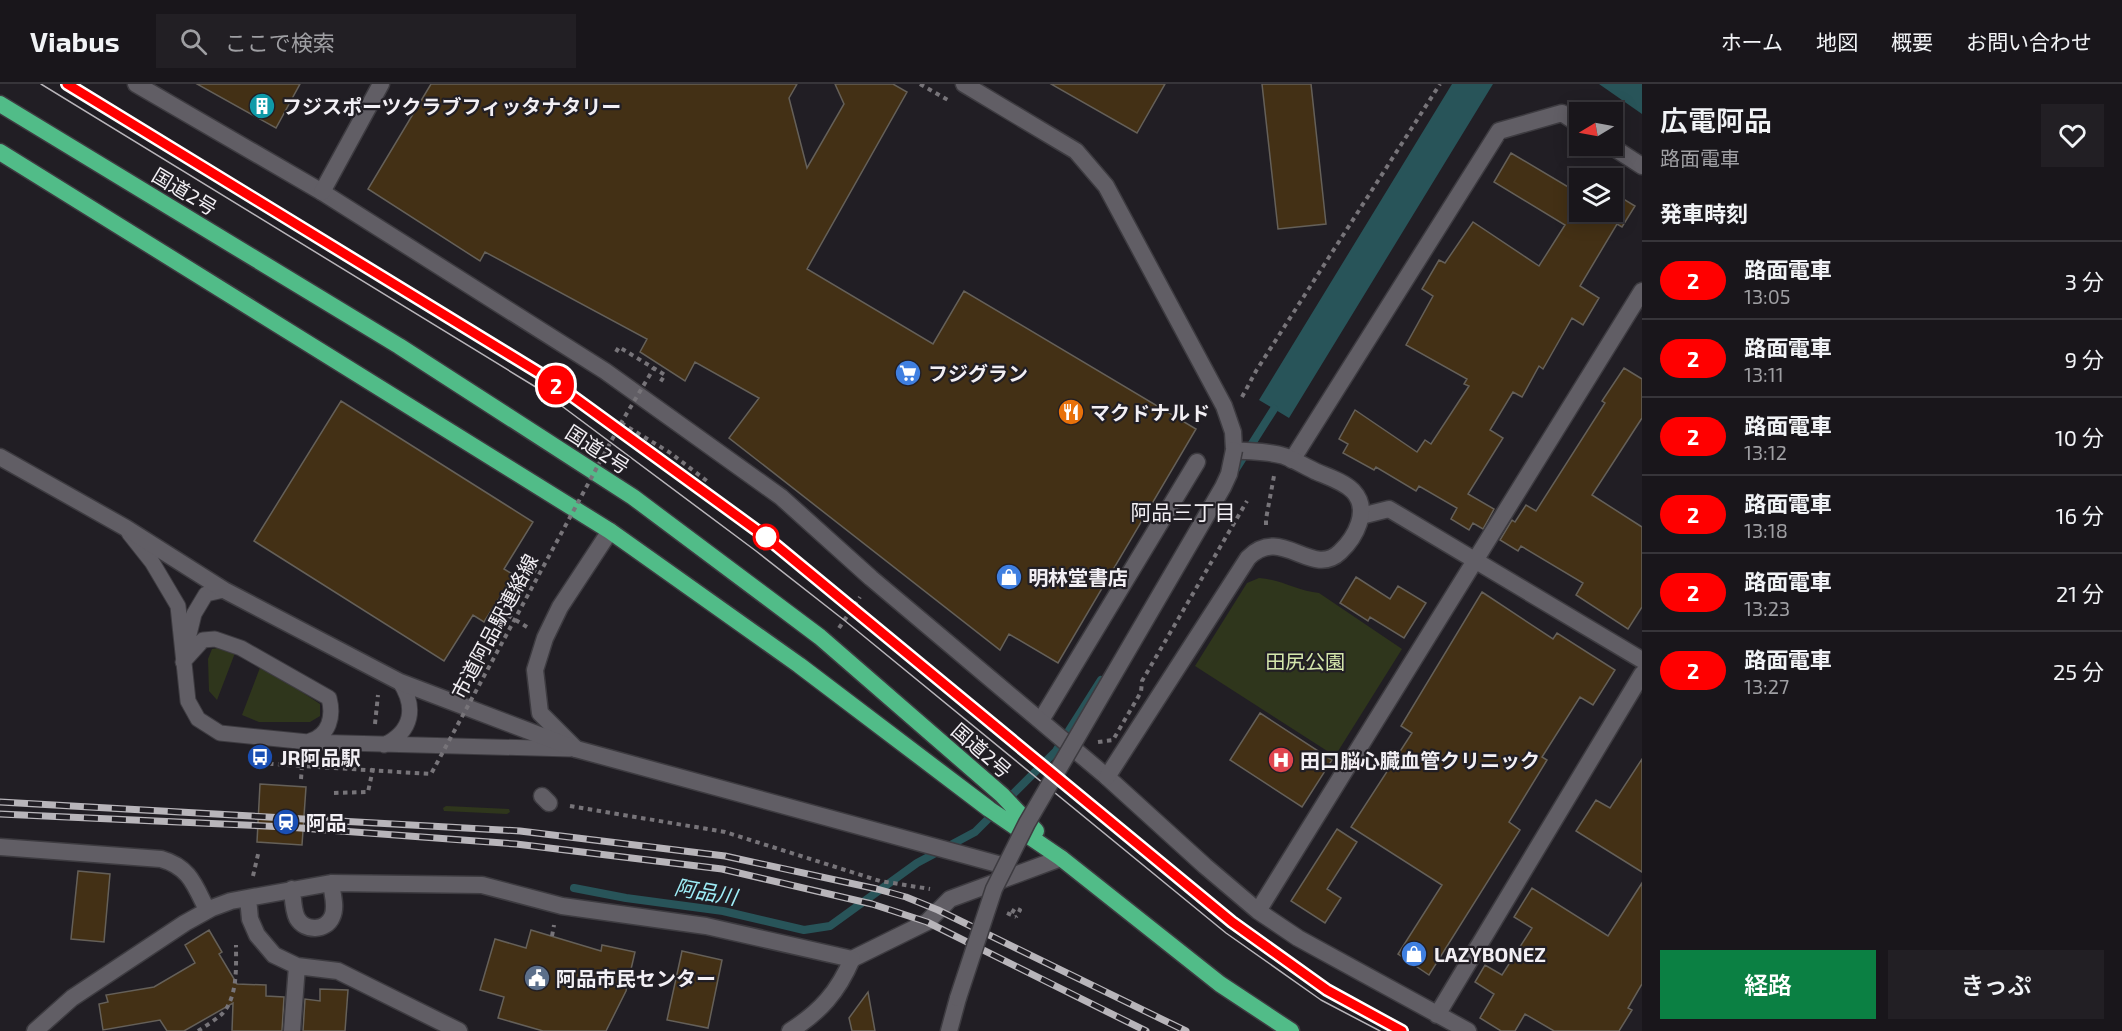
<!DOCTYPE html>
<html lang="ja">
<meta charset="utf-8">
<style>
body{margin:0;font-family:"Exo 2","Noto Sans JP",sans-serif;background:#221f24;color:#f1f3f6;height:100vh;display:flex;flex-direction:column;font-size:22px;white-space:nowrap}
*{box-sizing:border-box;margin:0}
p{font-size:20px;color:#9f9fa3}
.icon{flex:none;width:33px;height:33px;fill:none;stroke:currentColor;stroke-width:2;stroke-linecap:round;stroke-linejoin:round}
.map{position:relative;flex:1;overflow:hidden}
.drawer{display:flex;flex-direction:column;background:#19161b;width:480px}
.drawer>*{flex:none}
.badge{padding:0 12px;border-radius:20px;font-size:21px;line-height:39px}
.needle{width:39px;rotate:260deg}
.controls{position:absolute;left:1569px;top:18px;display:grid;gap:12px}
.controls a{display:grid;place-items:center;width:54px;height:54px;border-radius:0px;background:#19161b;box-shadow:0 3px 15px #0003,0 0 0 2px #37353a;font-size:30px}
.map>.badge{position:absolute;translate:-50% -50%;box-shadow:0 0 0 3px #fff}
h2{padding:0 18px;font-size:22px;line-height:54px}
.round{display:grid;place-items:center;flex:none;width:63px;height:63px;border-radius:0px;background:#221f24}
.head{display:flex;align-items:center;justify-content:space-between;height:102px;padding:0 18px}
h1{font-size:28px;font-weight:600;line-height:45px}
.primary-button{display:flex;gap:12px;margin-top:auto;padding:12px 18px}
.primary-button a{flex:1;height:69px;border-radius:0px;background:#0b8043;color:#fff;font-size:24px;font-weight:600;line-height:69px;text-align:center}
.primary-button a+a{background:#221f24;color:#f1f3f6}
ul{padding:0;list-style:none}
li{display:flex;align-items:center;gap:18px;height:78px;padding:0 18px;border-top:2px solid #37353a}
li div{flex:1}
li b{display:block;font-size:22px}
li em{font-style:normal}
li .badge{min-width:66px;font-weight:700;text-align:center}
header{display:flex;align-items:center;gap:36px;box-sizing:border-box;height:84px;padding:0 30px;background:#19161b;border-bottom:2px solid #37353a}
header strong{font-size:28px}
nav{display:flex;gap:33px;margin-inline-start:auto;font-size:21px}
.search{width:420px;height:54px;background:#221f24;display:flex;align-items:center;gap:15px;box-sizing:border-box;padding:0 21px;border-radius:0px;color:#9f9fa3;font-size:22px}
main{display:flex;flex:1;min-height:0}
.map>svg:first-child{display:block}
</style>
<header>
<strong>Viabus</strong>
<div class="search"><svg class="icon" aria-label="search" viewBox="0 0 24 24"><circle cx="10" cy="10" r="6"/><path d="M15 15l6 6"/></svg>ここで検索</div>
<nav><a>ホーム</a><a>地図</a><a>概要</a><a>お問い合わせ</a></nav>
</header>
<main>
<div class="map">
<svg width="1642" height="947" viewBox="0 0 1642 947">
<rect width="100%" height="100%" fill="#211e24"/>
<!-- green -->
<path fill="#2f361c" d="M1259 494C1280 495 1298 507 1319 509L1402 565 1335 672 1195 582 1247 499Z
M218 564 235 569 217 616 209 607 208 575 212 565Z
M261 581 320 620V632L310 638H259L242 631Z
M446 722 509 725 510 728 507 730 444 727 443 724Z"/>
<!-- water -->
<path fill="#285459" d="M1452 0H1493L1289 334 1259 316Z
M1599 0H1642V30Z"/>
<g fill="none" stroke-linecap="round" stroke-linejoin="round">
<!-- stream -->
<path stroke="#285459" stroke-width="8" d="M1234 388 1274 325
M1006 717 1056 667 1101 596
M574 804 626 814 723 827 804 846 830 842 917 779 975 748 995 728"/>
</g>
<!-- building -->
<path fill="#433015" stroke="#656059" stroke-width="1.5" d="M197 0H300L276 44Z
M431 0H797L789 14 807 84 844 20 835 0H893L907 8 807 185 933 260 964 207 1196 345 1058 579 1009 550 1000 566 729 354 759 314 695 278 685 297 640 268 647 255 485 168 480 177 368 105Z
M1051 0H1165L1137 49Z
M1262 0H1311L1326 140 1278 145Z
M1511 69 1580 110V128H1612V108L1635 122 1622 143 1617 140 1580 202 1599 214 1583 241 1572 234 1543 285 1539 282 1522 313 1513 308 1490 346 1503 354 1468 410 1494 425 1483 445 1473 439 1469 446 1451 435 1457 424 1419 402 1416 407 1376 383 1374 386 1343 369 1348 360 1339 355 1355 326 1417 368 1425 356 1431 360 1469 302 1464 300 1467 295 1406 261 1433 212 1422 205 1439 176 1445 179 1473 138 1539 182 1565 141 1494 98Z
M1624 284 1642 295V334L1592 411 1642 443V523L1628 545 1576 511 1583 499 1521 462 1518 467 1500 456 1512 436 1515 438 1526 421 1536 427 1605 319 1602 317Z
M341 317 533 438 504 485 514 491 484 538 473 531 444 577 254 457Z
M1356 493 1390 515 1398 502 1426 519 1404 554 1370 533 1368 537 1340 519Z
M1482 508 1553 555 1557 549 1615 586 1593 621 1580 613 1542 673 1547 676 1509 738 1520 746 1429 891 1398 870 1442 801 1351 743 1412 649 1401 642Z
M1260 629 1332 676 1302 723 1230 676Z
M1642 675V788L1576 747 1596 716 1610 724Z
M260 700 306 703 302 761 257 758Z
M1337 745 1357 758 1327 805 1341 814 1325 839 1291 817Z
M78 787 110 790 104 858 71 855Z
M1642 799V900L1628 924 1632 926 1619 947H1554L1525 930 1515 947H1501L1480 934 1494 910 1475 898 1485 881 1502 891 1532 844 1514 833 1532 804 1608 852Z
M209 846 222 868 219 870 237 900 266 901V912L284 913 282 947H232L233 919 184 947H167L160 936 103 946 99 920 108 918 106 911 154 903 195 879 185 861Z
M531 846 601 867 602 861 635 868 626 907 606 947H543L498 934 504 913 480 906 495 855 526 864Z
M682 867 722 876 708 944 667 936Z
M320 905 348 906 345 947H303L305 915 320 917Z
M868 908 875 947H852L849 934Z"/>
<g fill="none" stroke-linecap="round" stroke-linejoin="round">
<!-- service casing -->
<g stroke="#3d3b40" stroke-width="17">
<path id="service" d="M129 449 152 478 178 522 188 617 198 635 220 649 308 658 570 665
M186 563 194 530 206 510 224 506
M183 578 203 556 215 555 241 564 329 614C334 633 329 651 310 657
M384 661C413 647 416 623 400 598"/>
</g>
<!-- pedestrian casing -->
<g stroke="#3d3b40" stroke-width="19">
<path id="pedestrian" d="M1041 636 1197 378
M542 712 549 719
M852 875 927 838 950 815 1061 774"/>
</g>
<!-- minor casing -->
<g stroke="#3d3b40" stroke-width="19">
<path id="minor" d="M136 0 322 108 605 287 781 413 871 494 1107 693 1205 782 1258 827 1298 854 1468 947
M1611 62 1642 82
M1292 376 1499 47 1562 29 1580 41
M1361 432 1389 425 1642 576
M576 665 540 629 535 586 545 554 560 523 610 447
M0 763 161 775C190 783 195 802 207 826
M292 805C293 814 293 826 297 834 305 848 326 847 332 833 337 823 332 809 331 799
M248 814 250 835 257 851 274 871 297 882 338 887 459 947
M1258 827 1642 207
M1437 931 1642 590
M35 947 72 914 185 839 212 824 231 817 331 799 482 801 562 822 706 842 852 875C838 908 820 928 790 947
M292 947 297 882"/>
</g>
<!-- tertiary casing -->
<g stroke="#3d3b40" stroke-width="19">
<path id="tertiary" d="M964 0 1076 67 1106 102 1224 322 1233 348 1234 366C1250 368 1269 367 1284 372 1295 376 1306 383 1317 388 1329 393 1344 398 1353 407 1371 426 1355 454 1340 468 1312 495 1281 440 1248 474L1107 693
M322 108 381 0
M0 373 126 444 224 506 400 598 576 665 1005 782
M949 947 958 914"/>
</g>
<!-- trunk casing -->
<g stroke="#3d3b40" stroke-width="19">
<path id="trunk" d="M0 20 399 262 633 413 820 553 1002 711 1036 747
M0 68 610 447 799 581 989 725 1061 774 1220 900 1291 947"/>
</g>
<!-- path -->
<path stroke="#777479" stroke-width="4" stroke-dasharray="4.5 4.5" stroke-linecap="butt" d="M920 0 948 16
M616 268 619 263 665 291 659 300
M1242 313 1256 287 1440 0
M621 339 669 368 707 397
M1266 441V435L1274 392
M527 543 496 524 522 480 539 490
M839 544 860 513
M375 640 378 611
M258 686V679L302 682
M334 709 368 708 374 680
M570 722 725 748 880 797 930 805
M253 792 259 766
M1012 829 1015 824 1020 826 1016 833
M552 852 554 841
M198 947C206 942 215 936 222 930 238 913 236 883 236 861"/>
<!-- service -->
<use href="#service" stroke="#615e65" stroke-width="15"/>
<!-- pedestrian -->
<use href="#pedestrian" stroke="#615e65" stroke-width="16"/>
<!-- minor -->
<use href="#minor" stroke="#615e65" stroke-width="16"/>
<!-- tertiary -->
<use href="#tertiary" stroke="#615e65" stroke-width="16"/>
<!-- trunk -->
<use href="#trunk" stroke="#51bc88" stroke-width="16"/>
<!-- tram -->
<path stroke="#b8b5ba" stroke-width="1.5" d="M41 0 539 305 756 467 844 536 1226 849 1321 916 1380 947
M67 0 546 293 766 453 1232 838 1327 906 1402 947"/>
<!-- rail casing -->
<g stroke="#b8b5ba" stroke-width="7">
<path id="rail" d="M0 718 520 747 725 772 877 805 906 813 938 826 1186 947
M0 730 287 743 516 760 722 785 872 820 927 838 1146 947"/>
</g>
<!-- rail -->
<use href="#rail" stroke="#211e24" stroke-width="4.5" stroke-dasharray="14" stroke-linecap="butt"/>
<!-- tertiary-bridge casing -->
<g stroke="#3d3b40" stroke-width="19" stroke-linecap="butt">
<path id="tertiary-bridge" d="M958 914 994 805 1027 739 1223 403 1229 390 1234 366"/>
</g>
<!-- path-bridge -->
<path stroke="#777479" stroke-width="4" stroke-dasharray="4.5 4.5" stroke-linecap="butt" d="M1098 658 1113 656 1141 608 1142 597 1247 417
M301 695 302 682 431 690 621 339 654 284
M1007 829 1016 833"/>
<!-- tertiary-bridge -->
<use href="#tertiary-bridge" stroke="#615e65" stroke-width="16"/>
</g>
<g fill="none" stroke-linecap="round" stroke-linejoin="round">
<!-- line casing -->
<g stroke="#fff" stroke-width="14">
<path id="line" d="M67 0 546 293 766 453 1232 838 1327 906 1402 947"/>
</g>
<!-- line -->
<use href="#line" stroke="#f00" stroke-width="9"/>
</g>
<!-- icons -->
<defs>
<g id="building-disc" transform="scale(1.35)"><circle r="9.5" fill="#0f9aa8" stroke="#211e24"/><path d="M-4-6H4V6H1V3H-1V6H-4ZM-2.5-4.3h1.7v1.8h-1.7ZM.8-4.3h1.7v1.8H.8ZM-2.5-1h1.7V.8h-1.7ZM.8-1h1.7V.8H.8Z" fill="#fff"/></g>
<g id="supermarket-disc" transform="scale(1.35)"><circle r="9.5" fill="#3f7fe0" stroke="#211e24"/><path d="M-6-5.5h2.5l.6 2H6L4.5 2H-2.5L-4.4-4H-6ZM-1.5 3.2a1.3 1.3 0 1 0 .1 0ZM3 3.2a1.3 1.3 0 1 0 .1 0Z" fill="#fff"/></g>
<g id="restaurant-disc" transform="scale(1.35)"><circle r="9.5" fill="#e8710a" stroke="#211e24"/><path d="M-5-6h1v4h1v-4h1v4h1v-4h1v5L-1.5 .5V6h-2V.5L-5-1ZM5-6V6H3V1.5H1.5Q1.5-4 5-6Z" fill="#fff"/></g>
<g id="shop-disc" transform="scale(1.35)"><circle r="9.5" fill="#3f7fe0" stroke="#211e24"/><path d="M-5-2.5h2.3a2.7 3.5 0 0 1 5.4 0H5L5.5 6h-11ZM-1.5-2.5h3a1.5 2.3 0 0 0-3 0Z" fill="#fff"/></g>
<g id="bus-disc" transform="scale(1.35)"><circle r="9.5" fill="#1a4fb4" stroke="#211e24"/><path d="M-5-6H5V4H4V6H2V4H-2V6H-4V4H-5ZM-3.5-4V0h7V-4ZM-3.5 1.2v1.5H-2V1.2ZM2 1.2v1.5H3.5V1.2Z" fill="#fff"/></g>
<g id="hospital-disc" transform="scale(1.35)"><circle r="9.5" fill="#e0444e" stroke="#211e24"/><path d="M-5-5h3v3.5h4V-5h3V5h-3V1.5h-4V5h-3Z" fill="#fff"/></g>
<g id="station-disc" transform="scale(1.35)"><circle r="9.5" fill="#1a4fb4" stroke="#211e24"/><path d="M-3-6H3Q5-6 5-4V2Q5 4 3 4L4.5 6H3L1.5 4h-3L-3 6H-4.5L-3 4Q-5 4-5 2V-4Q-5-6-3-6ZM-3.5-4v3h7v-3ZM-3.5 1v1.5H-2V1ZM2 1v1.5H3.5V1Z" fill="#fff"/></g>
<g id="civic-disc" transform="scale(1.35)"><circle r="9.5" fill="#5c6f8a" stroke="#211e24"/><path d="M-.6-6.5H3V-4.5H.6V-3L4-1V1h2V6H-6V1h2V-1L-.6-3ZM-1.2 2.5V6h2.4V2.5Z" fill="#fff"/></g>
</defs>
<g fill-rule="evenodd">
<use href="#building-disc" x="262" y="22"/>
<use href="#supermarket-disc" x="908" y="289"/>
<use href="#restaurant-disc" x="1071" y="328"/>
<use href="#shop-disc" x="1009" y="493"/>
<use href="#bus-disc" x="260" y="673"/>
<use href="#hospital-disc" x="1281" y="676"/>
<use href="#station-disc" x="286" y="738"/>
<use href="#shop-disc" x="1414" y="870"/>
<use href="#civic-disc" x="537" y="894"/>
</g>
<!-- markers -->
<circle fill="#fff" stroke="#f00" stroke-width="3" cx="766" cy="453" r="12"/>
<g text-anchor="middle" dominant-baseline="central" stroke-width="4.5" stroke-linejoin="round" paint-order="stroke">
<!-- poi labels -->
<g font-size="20" font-weight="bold" fill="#f2eff4" stroke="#211e24" text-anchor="start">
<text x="282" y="22">フジスポーツクラブフィッタナタリー</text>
<text x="928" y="289">フジグラン</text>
<text x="1090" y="328">マクドナルド</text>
<text x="1028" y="493">明林堂書店</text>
<text x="280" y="673">JR阿品駅</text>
<text x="1300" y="676">田口脳心臓血管クリニック</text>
<text x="306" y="738">阿品</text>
<text x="1434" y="870">LAZYBONEZ</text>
<text x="556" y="894">阿品市民センター</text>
</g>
<!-- street labels -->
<g font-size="20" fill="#f2eff4" stroke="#211e24">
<text transform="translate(185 107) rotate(31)">国道2号</text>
<text transform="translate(598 365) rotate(33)">国道2号</text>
<text transform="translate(494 542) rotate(-62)">市道阿品駅連絡線</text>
<text transform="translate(982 666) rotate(41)">国道2号</text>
</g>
<!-- park labels -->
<g font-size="20" fill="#d4e6ac" stroke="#211e24">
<text x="1305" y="577">田尻公園</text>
</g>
<!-- neighbourhood labels -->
<g font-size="21" fill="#f2eff4" stroke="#211e24">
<text x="1183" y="427">阿品三丁目</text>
</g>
<!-- water labels -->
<g font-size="21" font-style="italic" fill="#9feef8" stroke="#211e24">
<text transform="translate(706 807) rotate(10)">阿品川</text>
</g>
</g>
</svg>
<div class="controls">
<a><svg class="needle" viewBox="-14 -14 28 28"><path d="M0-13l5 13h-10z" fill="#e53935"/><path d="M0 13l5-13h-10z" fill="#9f9fa3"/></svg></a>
<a><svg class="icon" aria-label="layers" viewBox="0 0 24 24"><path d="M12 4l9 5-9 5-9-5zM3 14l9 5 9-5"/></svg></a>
</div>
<b class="badge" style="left:556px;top:301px;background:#f00;color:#fff">2</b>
</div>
<section class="drawer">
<div class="head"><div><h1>広電阿品</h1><p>路面電車</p></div><a class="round"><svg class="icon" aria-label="heart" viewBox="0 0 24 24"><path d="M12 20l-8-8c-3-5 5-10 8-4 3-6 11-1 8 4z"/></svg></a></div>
<h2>発車時刻</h2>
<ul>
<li><span class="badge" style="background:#f00;color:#fff">2</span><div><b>路面電車</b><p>13:05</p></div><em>3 分</em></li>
<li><span class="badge" style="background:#f00;color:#fff">2</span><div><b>路面電車</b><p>13:11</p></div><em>9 分</em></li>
<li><span class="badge" style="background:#f00;color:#fff">2</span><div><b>路面電車</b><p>13:12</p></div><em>10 分</em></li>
<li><span class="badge" style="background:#f00;color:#fff">2</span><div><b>路面電車</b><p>13:18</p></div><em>16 分</em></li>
<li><span class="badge" style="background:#f00;color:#fff">2</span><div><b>路面電車</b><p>13:23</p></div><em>21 分</em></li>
<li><span class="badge" style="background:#f00;color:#fff">2</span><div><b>路面電車</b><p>13:27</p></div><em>25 分</em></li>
</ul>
<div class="primary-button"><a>経路</a><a>きっぷ</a></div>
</section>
</main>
